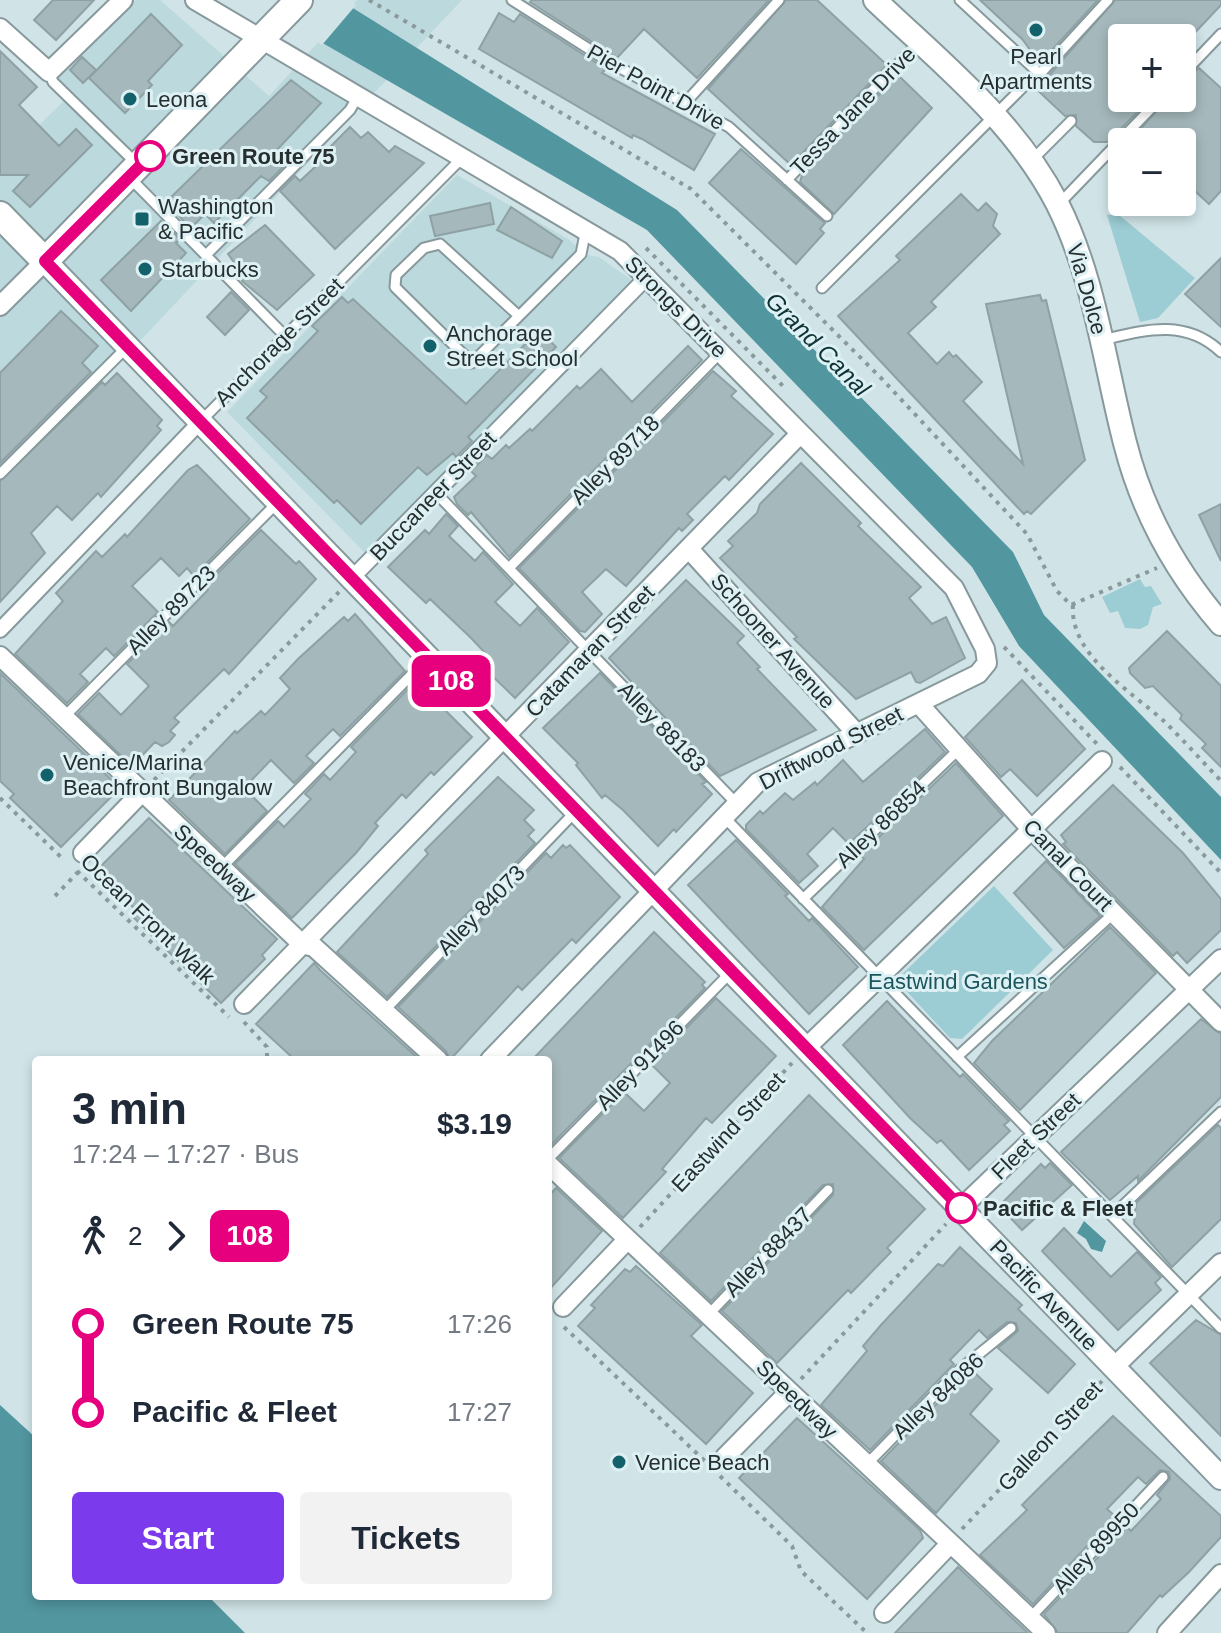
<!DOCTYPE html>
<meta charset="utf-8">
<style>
body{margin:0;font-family:Helvetica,sans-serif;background:#f2f2f3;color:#1f2937;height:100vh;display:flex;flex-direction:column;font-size:30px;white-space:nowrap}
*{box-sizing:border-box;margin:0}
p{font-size:26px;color:#747a83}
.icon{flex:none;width:44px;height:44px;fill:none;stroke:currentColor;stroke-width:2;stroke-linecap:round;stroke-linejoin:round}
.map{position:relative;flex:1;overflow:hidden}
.sheet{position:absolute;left:32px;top:1056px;width:520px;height:544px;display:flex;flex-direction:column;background:#fff;border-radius:8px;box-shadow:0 4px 12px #0003}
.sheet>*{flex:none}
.badge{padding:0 16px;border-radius:12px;font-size:28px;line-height:52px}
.buttons{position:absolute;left:1108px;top:24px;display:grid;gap:16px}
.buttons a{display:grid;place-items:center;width:88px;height:88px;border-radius:8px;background:#fff;box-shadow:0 4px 12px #0003;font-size:40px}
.map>.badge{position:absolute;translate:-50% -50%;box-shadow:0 0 0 4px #fff}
.legs{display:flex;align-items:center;gap:12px;height:88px;padding:0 40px;font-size:26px}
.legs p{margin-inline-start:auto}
.overview{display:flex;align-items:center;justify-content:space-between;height:136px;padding:0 40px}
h1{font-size:44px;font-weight:700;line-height:60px}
.cta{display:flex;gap:16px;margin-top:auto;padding:16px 40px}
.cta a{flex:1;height:92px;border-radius:8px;background:#7c3aed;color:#fff;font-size:32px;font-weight:700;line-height:92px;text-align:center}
.cta a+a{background:#f2f2f3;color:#1f2937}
ul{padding:0 40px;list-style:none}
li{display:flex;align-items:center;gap:28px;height:88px;font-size:30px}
li i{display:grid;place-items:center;width:12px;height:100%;margin:0 10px;background:currentColor}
li i::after{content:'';width:20px;height:20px;margin:-10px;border:6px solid;border-radius:50%;background:#fff}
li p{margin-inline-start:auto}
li:first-child i{background:linear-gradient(#0000 50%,currentColor 0)}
li:last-child i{background:linear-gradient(currentColor 50%,#0000 0)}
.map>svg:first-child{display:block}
</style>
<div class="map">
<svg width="1221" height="1633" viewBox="0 0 1221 1633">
<rect width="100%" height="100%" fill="#d0e4e7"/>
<!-- built -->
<path fill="#bcd9dd" d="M136 0H160L269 96 357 0H462L0 489V163L71 94 57 78Z
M457 175 568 239 588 255 599 257 633 281 367 555 227 412Z"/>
<!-- green -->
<path fill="#9cccd4" d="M1107 215H1119L1195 278 1158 318 1140 322Z
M1140 579 1145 587 1151 586 1162 604 1153 607 1148 625 1140 629 1125 628 1118 611 1110 613 1102 597Z
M994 886 1053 950 962 1039 950 1038 896 980Z"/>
<!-- water -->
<path fill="#5296a0" d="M248 0H340L677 210 1013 552 1044 615 1221 797V860L1019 646 972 567 647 230Z
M1084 1221 1106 1241 1102 1252 1091 1249 1086 1239 1077 1233Z
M0 1405 36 1438V1596H208L245 1633H0Z"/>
<!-- pier -->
<path fill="#d0e4e7" d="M244 0H347L356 5 322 45Z"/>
<!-- building -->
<path fill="#a5b8bb" stroke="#8ea1a4" stroke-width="2" d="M53 0H94L56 40 34 20Z
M532 0H769L697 78 644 29 617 58 530 2Z
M786 0H817L887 65 791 165 708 89Z
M980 0H1098L1040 63 1022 39Z
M1115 0H1221V5L1190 38H1122V98H1151L1108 142H1094L1076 126V115L1065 116 1034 87 1036 80 1046 79Z
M499 13 514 22 520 14 606 69 602 73 715 134 694 170 642 139 633 135 632 138 479 49Z
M151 14 182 45 148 81 152 85 125 113 89 78Z
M0 51 37 87 19 105 59 146 76 129 92 145 30 207 13 191 28 175H0Z
M82 57 96 70 83 83 70 70Z
M1199 68 1221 88V191L1209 204 1182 179V142H1129L1168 98H1182V82Z
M898 75 932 108 834 214 800 182 802 175Z
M291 80 321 103 274 153 284 166 269 181 261 176 214 223 205 214 190 229 167 201Z
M350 127 361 138 368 132 389 152 395 146 424 163 335 249 280 191 295 176 300 181 333 150 330 147Z
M741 149 825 223 820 229 824 233 796 264 709 183Z
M961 194 978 211 986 203 997 214 993 226 1000 234 931 302 936 307 908 333 937 364 949 352 953 357 956 355 982 382 963 401 1023 464 986 304 1040 295 1042 301 1046 300 1085 460 1031 514 1027 511 1024 514 1005 494 838 316 900 260 896 256Z
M490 203 494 224 435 236 430 216Z
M511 207 562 241 552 258 497 230Z
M161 221 180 239 176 243 186 253 131 311 101 280Z
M265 225 314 275 277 310 242 281 245 278 228 254Z
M1221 258V327L1185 294Z
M231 292 249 310 225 335 207 317Z
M342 297 348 303 353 299 466 404 539 330 556 347 468 437 472 441 456 457 453 453 427 475 418 467 361 524 337 500 334 503 247 418 267 397 260 391 318 331 312 326Z
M61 311 98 346 82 363 91 372 0 463V373Z
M688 346 702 360 509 557 471 512 468 515 457 504 454 497 476 476 471 471 487 455 492 459 506 445 509 448 530 429 532 431 577 386 580 389 601 369 632 402Z
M713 371 736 391 731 396 773 434 729 480 725 476 687 514 693 520 682 531 679 528 626 586 606 569 582 592 602 614 585 632 580 631 519 568Z
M117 373 162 420 157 426 161 430 101 497 98 493 72 520 57 506 31 533 45 553 0 602V481L102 382 105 385Z
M801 463 861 523 858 526 921 587 909 598 932 624 946 617 965 658 920 683 916 682 911 672 856 699 794 639 797 637 720 558 733 546 728 541 757 513 760 504Z
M197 465 250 519 194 576 187 568 179 576 161 558 132 586 158 612 114 656 106 648 80 674 88 682 67 703 15 654 63 601 56 593 96 551 102 557 125 534 127 537 188 470Z
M1221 504V561L1199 515Z
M446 514 458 526 449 536 475 561 483 552 513 584 495 602 520 626 537 608 569 642 515 698 481 665 489 657 471 638 430 599 426 603 388 567 425 530 429 534Z
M261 530 296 564 299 561 316 579 229 674 224 669 174 718 179 722 170 731 175 735 169 742 162 746 155 742 132 766 78 714 99 693 121 715 149 686 127 664 169 622 173 626 208 590 205 586Z
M686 580 744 636 737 643 760 667 757 669 816 730 720 776 609 658Z
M355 614 405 671 340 736 333 729 306 756 314 763 294 783 271 760 244 788 267 811 225 854 169 800 235 731 237 733 261 711 265 715 290 689 280 678 299 658 344 617 348 621Z
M1167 631 1221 686V767L1202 748 1206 744 1180 719 1182 715 1153 686 1145 688 1130 673 1129 668Z
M0 673 120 788 61 847 10 798 14 794 0 781Z
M600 673 706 782 702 784 712 794 676 832 674 829 658 846 623 810 605 795 602 798 576 765 578 763 543 728Z
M1022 680 1085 749 1037 796 1010 769 1001 777 965 737Z
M416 681 472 737 434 775 431 772 406 798 402 794 375 823 378 826 356 853 292 918 235 864 278 821 284 827 311 799 305 794 324 774 330 780 356 752 351 747Z
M925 729 945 752 849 844 833 828 807 854 818 866 799 883 746 829V825L760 811 763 814 785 793 793 800 815 782 817 785 843 760 863 782Z
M956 763 1003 816 864 950 822 907 864 859 860 855Z
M498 777 534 810 524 820 534 830 528 836 535 843 387 997 337 952 428 854 425 850Z
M1113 785 1183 853 1221 899V930L1187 963 1177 952 1173 956 1063 844 1066 842 1061 835Z
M149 818 277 939 262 955 265 959 221 1003 131 915 136 910 96 871Z
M736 840 788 894 785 896 809 921 812 918 858 967 809 1014 688 885Z
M563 845 566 848 570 845 620 897 576 943 572 939 522 990 518 986 450 1060 446 1051 398 1007 546 853 551 858Z
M1046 861 1100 916 1064 948 1014 893Z
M1110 927 1156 973 1020 1110 974 1063 992 1041Z
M654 932 705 982 702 985 705 988 548 1148V1060H532Z
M314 963 320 970 420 1060H295L256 1024Z
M716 998 776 1056 712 1123 706 1118 662 1169 666 1172 623 1218 559 1158 624 1092 644 1111 670 1083 651 1064Z
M887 1001 960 1077 963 1074 1009 1121 1004 1125 1010 1131 969 1170 941 1140 937 1143 910 1118 843 1045Z
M1201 1019 1221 1034V1097L1138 1181V1176L1110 1200 1061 1152Z
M809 1095 925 1209 887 1248 891 1252 851 1293 848 1290 777 1363 722 1311 833 1195V1184L823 1185 711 1301 660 1253Z
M1218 1125 1221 1128V1219L1172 1267 1134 1224 1136 1203Z
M1050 1163 1072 1185 1022 1230 999 1206 1041 1164 1045 1168Z
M556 1188 602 1231 548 1291V1197Z
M1064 1228 1111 1277 1137 1252 1161 1277 1155 1283 1161 1290 1118 1330 1042 1251Z
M960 1247 1022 1305 1018 1309 1075 1364 1048 1393 998 1348 1018 1331 1016 1323 1007 1322 987 1338 979 1330 950 1360 954 1364 870 1450 821 1405 867 1351 863 1346 881 1325 938 1264 943 1266Z
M636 1266 702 1325 691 1336 753 1393 706 1444 578 1326 595 1308 591 1305 625 1269 630 1272Z
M1196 1320 1221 1335V1436L1150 1363Z
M966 1374H976L992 1389 970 1414 999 1441 936 1513 881 1461Z
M1113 1416 1221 1516V1537L1189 1572 1162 1597 1160 1595 1127 1633H1058L1044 1614 1127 1527 1131 1531 1161 1499 1157 1495 1170 1479 1169 1472 1160 1470 1146 1484 1138 1477 1107 1509 1115 1516 1033 1604 980 1555 1027 1510 1022 1505 1042 1485Z
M797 1418 920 1530 923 1538 867 1599 739 1478Z
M958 1567 1028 1633H895Z"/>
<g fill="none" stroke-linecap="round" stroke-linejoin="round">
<!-- service casing -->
<g stroke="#87999c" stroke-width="13">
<path id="service" d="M512 0 611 63 729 127 827 216
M960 0 1040 74 1108 0
M49 72 53 82 137 164
M1182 75 1221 34
M686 102 779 0
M1031 161 1071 121
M130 178 285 336
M787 180 919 42
M1058 205 1161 98
M207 254 350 110 358 96
M822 288 1029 81
M519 316 440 244 424 248 396 275 395 287 472 363 581 254 585 234
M1102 340C1145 330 1185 318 1221 352
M201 421 460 160
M0 474 127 347
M436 493 735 802
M509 568 721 352
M63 718 278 502
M723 816 1221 1328
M220 869 429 657
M803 899 959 749
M385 1010 576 811
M957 1057 1114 913
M548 1159 732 971
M1112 1216 1221 1112
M709 1314 828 1190
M866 1465 958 1371 1011 1328
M1030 1618 1163 1477"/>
</g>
<!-- pedestrian casing -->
<g stroke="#87999c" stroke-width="18">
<path id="pedestrian" d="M352 578 648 276
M0 630 201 421"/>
</g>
<!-- minor casing -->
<g stroke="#87999c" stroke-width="22">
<path id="minor" d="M195 0 620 251 954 588 985 649 987 663 978 674 758 782 490 1060
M0 28 49 72 123 0
M0 306 45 261
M689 549 857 734
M0 656 302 944 314 947 438 1060
M919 704 1031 829 1221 1022
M83 853 141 793
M244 1004 800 434
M807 1047 1102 761
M548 1164 1046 1633
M961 1208 1221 959
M563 1307 627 1240
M1114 1367 1221 1263
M725 1457 789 1392
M884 1613 950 1544
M1167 1633 1221 1574"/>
</g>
<!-- tertiary casing -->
<g stroke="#87999c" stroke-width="26">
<path id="tertiary" d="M875 0C941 63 1014 120 1057 203 1095 278 1104 362 1125 443 1142 510 1176 572 1221 624
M45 261 1221 1478"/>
</g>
<!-- secondary casing -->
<g stroke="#87999c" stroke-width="30">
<path id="secondary" d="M0 215 45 261 299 0"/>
</g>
<!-- path -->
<path stroke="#8a999b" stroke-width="4" stroke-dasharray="4 6" stroke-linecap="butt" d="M369 0 691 189 882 379 1027 534 1057 591 1071 605 1157 568
M646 248 783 386
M1073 605C1069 655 1132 692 1165 722 1184 741 1202 761 1221 781
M1004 647 1097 744
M1120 767 1221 873
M154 780 339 592
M0 798 64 860
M77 871 229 1017
M55 896 78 872
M244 1022 267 1047V1060
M640 1227 792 1063
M564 1327 708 1464
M801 1379 946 1224
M720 1476 792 1546 801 1571 867 1633
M962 1529 1102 1381"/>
<!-- service -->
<use href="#service" stroke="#fff" stroke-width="9"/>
<!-- pedestrian -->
<use href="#pedestrian" stroke="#fff" stroke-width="14"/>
<!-- minor -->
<use href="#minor" stroke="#fff" stroke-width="18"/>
<!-- tertiary -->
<use href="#tertiary" stroke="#fff" stroke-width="22"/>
<!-- secondary -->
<use href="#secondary" stroke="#fff" stroke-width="26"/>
</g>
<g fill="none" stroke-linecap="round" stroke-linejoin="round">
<!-- line-1 casing -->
<g stroke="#fff" stroke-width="18">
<path id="line-1" d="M150 156 45 261 961 1208"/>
</g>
<!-- line-1 -->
<use href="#line-1" stroke="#e6007e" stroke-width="12"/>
</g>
<!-- markers -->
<g fill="#13616b" stroke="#ddf1f4" stroke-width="3">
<circle cx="1036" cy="30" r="8"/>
<circle cx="130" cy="99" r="8"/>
<rect x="134" y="211" width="16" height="16" rx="4"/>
<circle cx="145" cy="269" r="8"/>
<circle cx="430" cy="346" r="8"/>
<circle cx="47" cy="775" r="8"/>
<circle cx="619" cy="1462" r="8"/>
</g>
<g fill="#fff" stroke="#e6007e" stroke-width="4">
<circle cx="150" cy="156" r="14"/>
<circle cx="961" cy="1208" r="14"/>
</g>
<g text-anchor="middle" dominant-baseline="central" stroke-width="6" stroke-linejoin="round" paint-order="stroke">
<!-- poi labels -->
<g font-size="22" fill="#262e2f" stroke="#ddf1f4" text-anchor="start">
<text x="1036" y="56" text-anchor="middle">Pearl<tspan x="1036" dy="25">Apartments</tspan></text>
<text x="146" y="99">Leona</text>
<text x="158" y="206">Washington<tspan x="158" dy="25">&amp; Pacific</tspan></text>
<text x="161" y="269">Starbucks</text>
<text x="446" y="333">Anchorage<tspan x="446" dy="25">Street School</tspan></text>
<text x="63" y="762">Venice/Marina<tspan x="63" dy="25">Beachfront Bungalow</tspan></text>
<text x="635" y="1462">Venice Beach</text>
</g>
<!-- street labels -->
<g font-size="22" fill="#262e2f" stroke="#ddf1f4">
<text transform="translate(656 87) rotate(29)">Pier Point Drive</text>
<text transform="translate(853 111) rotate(-46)">Tessa Jane Drive</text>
<text transform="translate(1087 289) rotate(74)">Via Dolce</text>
<text transform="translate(676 307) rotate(45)">Strongs Drive</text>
<text transform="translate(279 342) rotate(-45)">Anchorage Street</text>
<text transform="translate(615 460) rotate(-45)">Alley 89718</text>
<text transform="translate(433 496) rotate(-46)">Buccaneer Street</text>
<text transform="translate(171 610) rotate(-45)">Alley 89723</text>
<text transform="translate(773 641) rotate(48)">Schooner Avenue</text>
<text transform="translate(590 651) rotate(-46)">Catamaran Street</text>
<text transform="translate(662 727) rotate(46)">Alley 88183</text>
<text transform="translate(831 748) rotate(-27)">Driftwood Street</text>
<text transform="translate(881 824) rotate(-44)">Alley 86854</text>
<text transform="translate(215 863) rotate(43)">Speedway</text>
<text transform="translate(1068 865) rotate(46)">Canal Court</text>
<text transform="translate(481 910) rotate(-46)">Alley 84073</text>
<text transform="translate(148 919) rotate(44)">Ocean Front Walk</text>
<text transform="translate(640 1065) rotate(-46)">Alley 91496</text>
<text transform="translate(728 1132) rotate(-47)">Eastwind Street</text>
<text transform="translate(1036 1136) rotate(-44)">Fleet Street</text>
<text transform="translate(768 1252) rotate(-46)">Alley 88437</text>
<text transform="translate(1044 1295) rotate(46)">Pacific Avenue</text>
<text transform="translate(938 1396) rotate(-43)">Alley 84086</text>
<text transform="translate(797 1399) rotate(44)">Speedway</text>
<text transform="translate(1050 1436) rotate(-47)">Galleon Street</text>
<text transform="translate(1096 1548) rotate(-47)">Alley 89950</text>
</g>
<!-- stop labels -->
<g font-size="22" font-weight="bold" fill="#262e2f" stroke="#ddf1f4" text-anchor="start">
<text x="172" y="156">Green Route 75</text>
<text x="983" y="1208">Pacific &amp; Fleet</text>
</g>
<!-- park labels -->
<g font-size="22" fill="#1b565e" stroke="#ddf1f4">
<text x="958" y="981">Eastwind Gardens</text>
</g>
<!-- water labels -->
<g font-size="24" font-style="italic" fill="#0f3236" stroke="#ddf1f4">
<text transform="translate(818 344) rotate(45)">Grand Canal</text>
</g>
</g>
</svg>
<div class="buttons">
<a>+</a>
<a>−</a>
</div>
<b class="badge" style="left:451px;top:681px;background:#e6007e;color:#fff">108</b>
<section class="sheet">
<div class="overview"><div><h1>3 min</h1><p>17:24 – 17:27 · Bus</p></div><b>$3.19</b></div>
<div class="legs"><svg class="icon" aria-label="walk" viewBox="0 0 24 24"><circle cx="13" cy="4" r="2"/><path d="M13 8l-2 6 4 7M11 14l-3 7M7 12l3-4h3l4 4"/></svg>2<svg class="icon" aria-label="forward" viewBox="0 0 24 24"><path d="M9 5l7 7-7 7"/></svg><b class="badge" style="background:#e6007e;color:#fff">108</b></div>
<ul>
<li><i style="color:#e6007e"></i><b>Green Route 75</b><p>17:26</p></li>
<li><i style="color:#e6007e"></i><b>Pacific &amp; Fleet</b><p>17:27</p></li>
</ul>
<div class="cta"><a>Start</a><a>Tickets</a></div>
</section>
</div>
